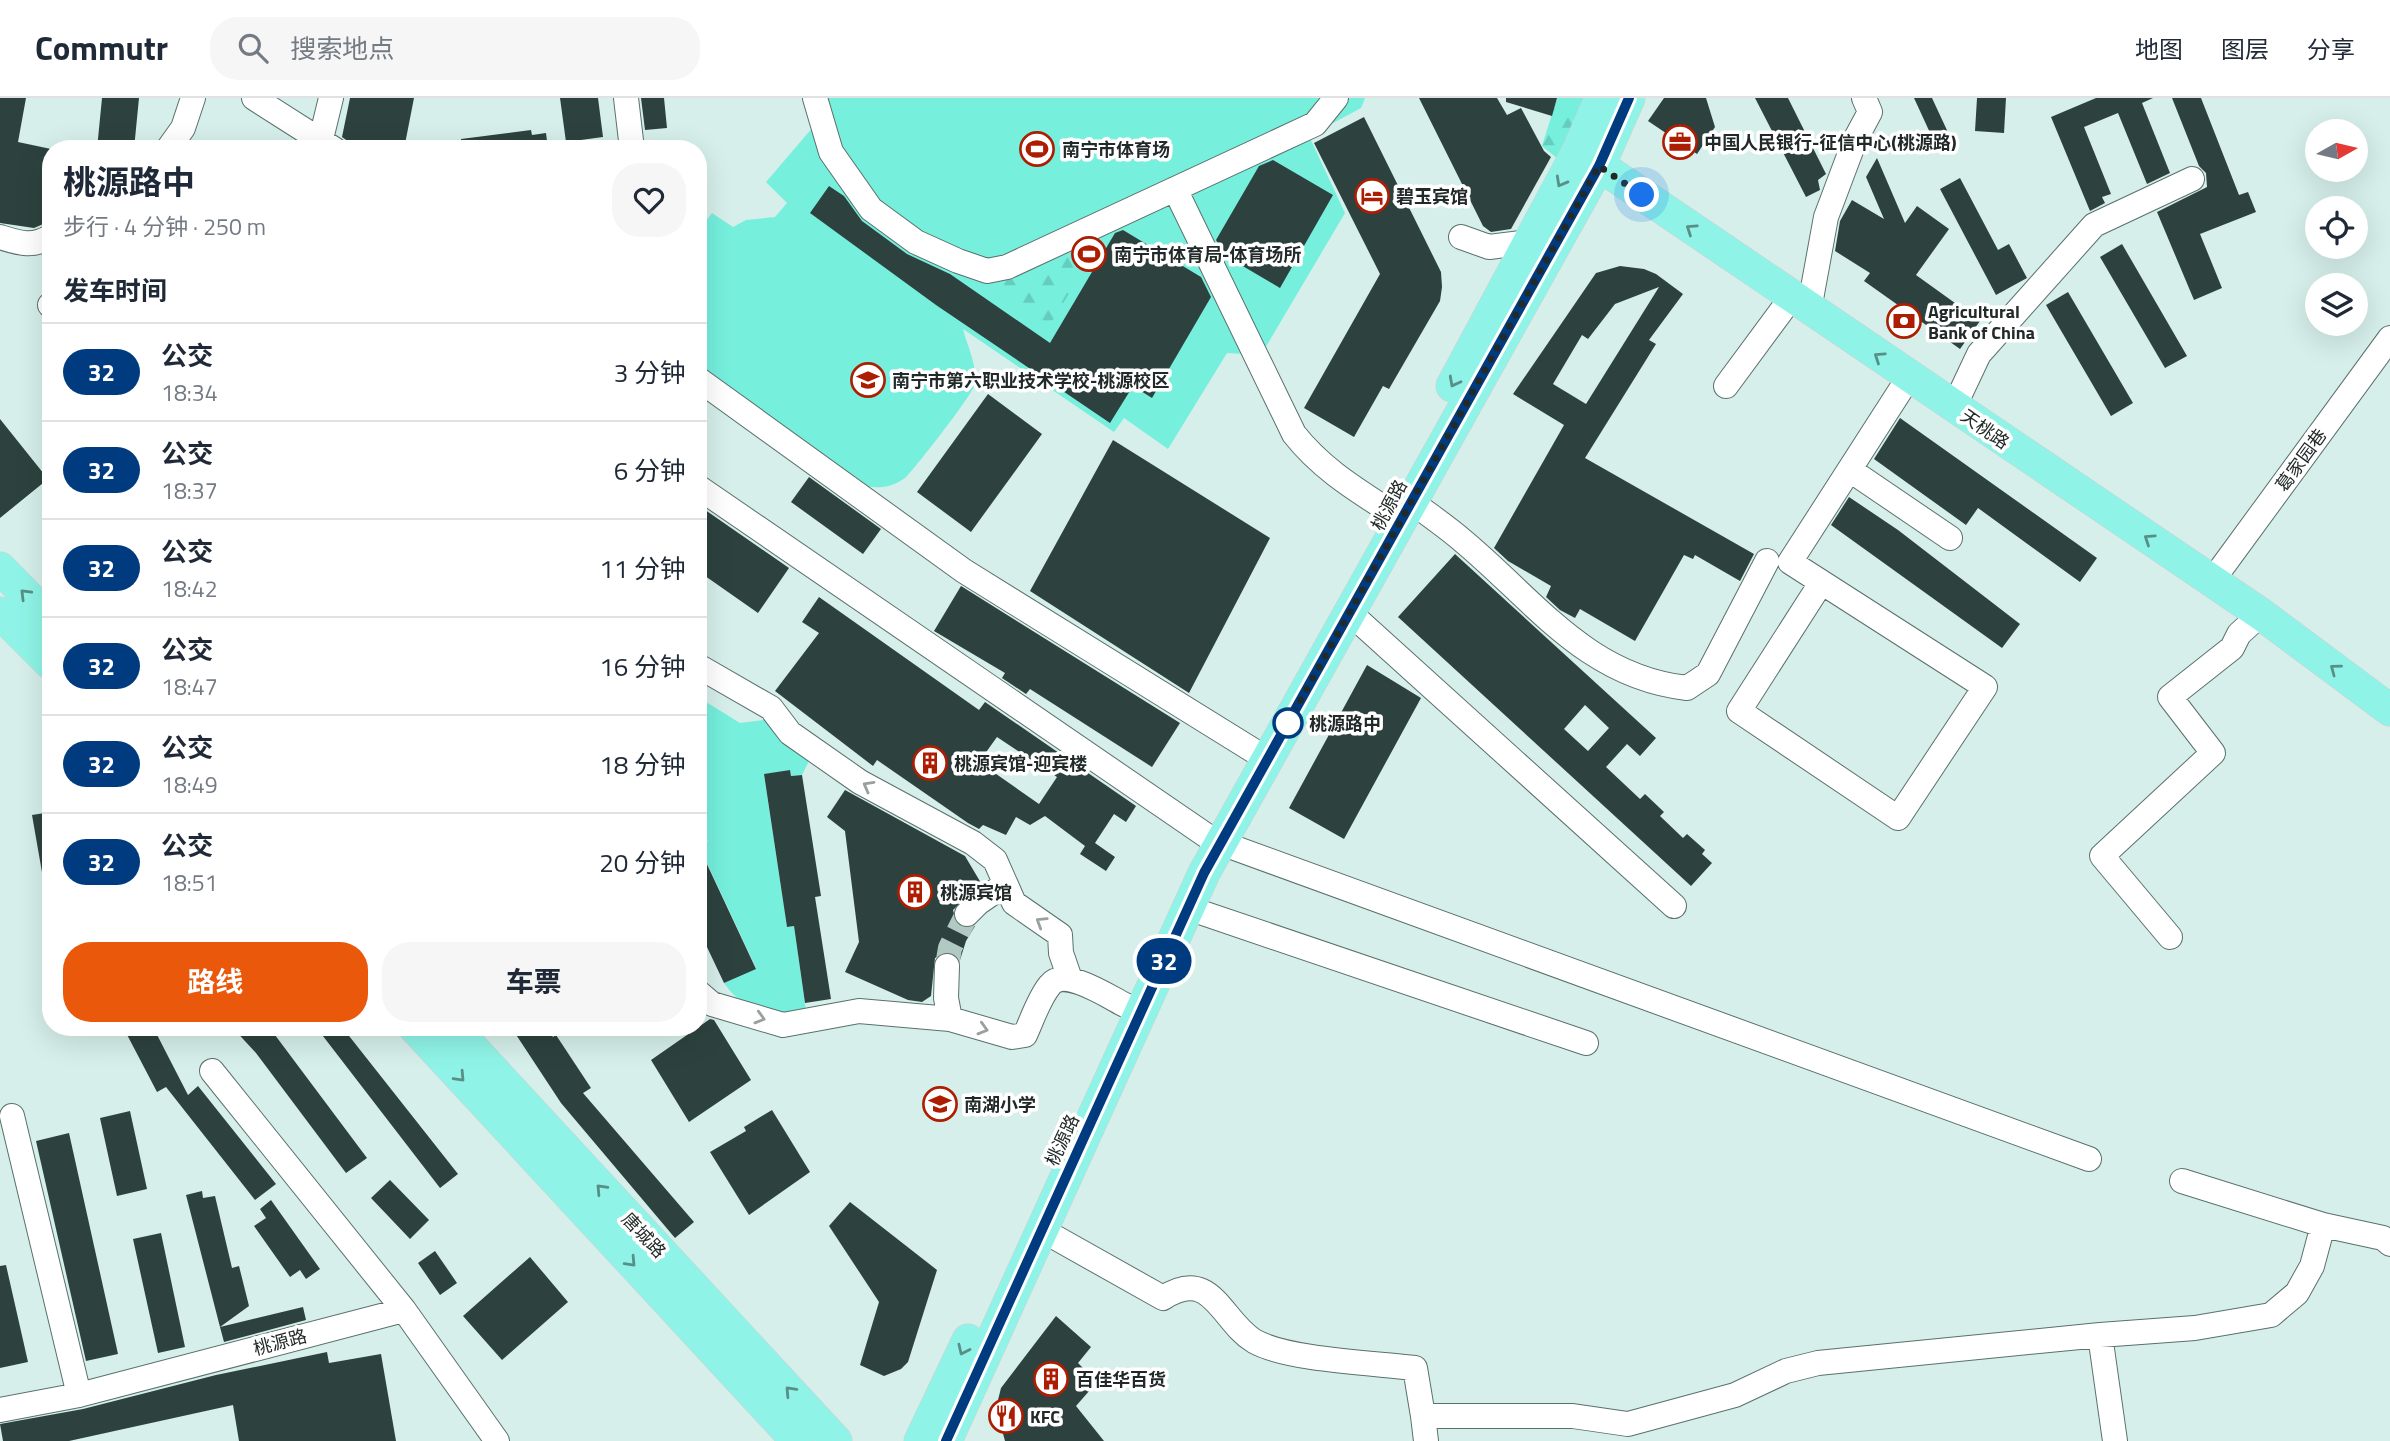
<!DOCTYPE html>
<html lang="zh">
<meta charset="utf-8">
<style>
body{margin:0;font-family:"Titillium Web","Noto Sans SC",sans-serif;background:#f6f6f7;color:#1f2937;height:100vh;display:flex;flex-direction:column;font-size:26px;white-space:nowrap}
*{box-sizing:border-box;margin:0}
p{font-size:23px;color:#747a83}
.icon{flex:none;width:38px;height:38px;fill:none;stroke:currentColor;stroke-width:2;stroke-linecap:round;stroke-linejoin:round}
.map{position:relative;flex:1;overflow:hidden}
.panel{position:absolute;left:42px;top:42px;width:665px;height:896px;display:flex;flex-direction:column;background:#fff;border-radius:28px;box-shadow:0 7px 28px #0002}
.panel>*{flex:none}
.badge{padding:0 14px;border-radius:23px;font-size:24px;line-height:46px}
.needle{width:46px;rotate:82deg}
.tools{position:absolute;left:2305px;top:21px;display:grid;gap:14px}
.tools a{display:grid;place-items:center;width:63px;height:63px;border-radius:50%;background:#fff;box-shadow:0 7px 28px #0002;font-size:35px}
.you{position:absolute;width:35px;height:35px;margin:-18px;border:5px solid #fff;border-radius:50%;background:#1a73e8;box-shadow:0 0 0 10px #1a73e833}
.map>.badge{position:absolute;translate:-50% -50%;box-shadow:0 0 0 4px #fff}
h2{padding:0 21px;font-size:26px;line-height:63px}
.round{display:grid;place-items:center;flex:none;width:74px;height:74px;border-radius:28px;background:#f6f6f7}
.head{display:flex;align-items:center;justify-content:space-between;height:119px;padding:0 21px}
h1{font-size:33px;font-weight:700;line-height:52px}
.primary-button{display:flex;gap:14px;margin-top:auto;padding:14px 21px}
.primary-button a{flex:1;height:80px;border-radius:28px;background:#ea580c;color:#fff;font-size:28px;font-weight:700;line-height:80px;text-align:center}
.primary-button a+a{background:#f6f6f7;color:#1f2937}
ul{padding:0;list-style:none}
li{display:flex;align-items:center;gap:21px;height:98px;padding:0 21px;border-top:2px solid #e0e1e3}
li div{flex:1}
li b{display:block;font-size:26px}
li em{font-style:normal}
li .badge{min-width:77px;font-weight:700;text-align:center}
header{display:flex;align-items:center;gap:42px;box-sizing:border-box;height:98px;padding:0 35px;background:#fff;border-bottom:2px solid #e0e1e3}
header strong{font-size:33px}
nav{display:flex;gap:38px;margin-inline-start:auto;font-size:24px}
.search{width:490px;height:63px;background:#f6f6f7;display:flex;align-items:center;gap:18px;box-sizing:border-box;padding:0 24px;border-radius:28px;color:#747a83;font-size:26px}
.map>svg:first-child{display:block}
</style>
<header>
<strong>Commutr</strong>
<div class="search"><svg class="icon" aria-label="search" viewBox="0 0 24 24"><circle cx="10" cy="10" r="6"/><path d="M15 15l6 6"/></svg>搜索地点</div>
<nav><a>地图</a><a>图层</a><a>分享</a></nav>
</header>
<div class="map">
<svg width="2390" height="1343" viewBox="0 0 2390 1343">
<defs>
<pattern id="forest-firs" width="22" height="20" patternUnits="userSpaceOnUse" patternTransform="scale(1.75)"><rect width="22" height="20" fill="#76efdd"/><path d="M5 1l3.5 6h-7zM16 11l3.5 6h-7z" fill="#66cdbe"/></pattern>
</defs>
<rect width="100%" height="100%" fill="#d6efea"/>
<!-- green -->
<path fill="#76efdd" d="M808 0H1365L1361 10 1309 38 1345 115 1261 257 1227 255 1168 351 1124 320 1114 334 963 231C967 248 979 270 974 288 972 297 914 372 906 379 892 391 872 392 856 385L698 265V134L712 115 733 129 746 122 775 119 787 105 766 84 814 28Z
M698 599 740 625 764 622 809 663 802 677 791 678 790 672 764 677 787 829 794 828 806 913C769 919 747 917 724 885L756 870 699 748 708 744 698 722Z"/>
<!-- forest -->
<path fill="url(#forest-firs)" d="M1557 0H1590L1558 61 1542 48Z
M1109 131 1049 228 976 180Z"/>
<!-- building -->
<path fill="#2d423e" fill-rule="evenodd" d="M0 0H26L18 44 51 51 48 124 34 130 0 125Z
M102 0H139L134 51H97Z
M350 0H414L404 51H349V44L342 39Z
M560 0H598L603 39 566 44Z
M641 0H664L667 30 645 32Z
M1419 0H1497L1507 17 1521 10 1544 53 1551 59 1511 131 1491 134 1483 128Z
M1506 0H1557L1552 18 1506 4Z
M1664 0H1706L1715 29 1697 56 1648 23Z
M1755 0H1788L1826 76 1818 82 1820 92 1806 99Z
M1914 0H1932L1952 43 1937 50Z
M1977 0H2006L2004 35 1975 33Z
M2096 0H2153L2142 5 2170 75 2147 86 2118 15 2084 29 2111 96 2102 99 2105 105 2090 113 2051 19Z
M2172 0H2201L2239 97 2248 94 2256 114 2200 136 2222 190 2194 202 2157 114 2207 89 2206 75 2199 68Z
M1364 19 1441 174 1442 189 1440 203 1389 291 1383 288 1354 339 1304 310 1380 176 1314 45Z
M531 32 532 37 546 35 548 51H462L461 41Z
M1877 60 1905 125 1917 108 1949 131 1916 177 1980 223 1960 251 1864 183 1870 175 1835 153 1840 123 1852 102 1884 121 1866 79Z
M1273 62 1333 97 1280 190 1224 157 1216 142 1259 68Z
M1960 80 1998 152 2009 146 2027 180 1996 197 1940 91Z
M829 88 844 98 862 123 907 156 950 176 1050 245 1115 135 1123 132 1201 179 1211 199 1152 300 1133 288 1110 325 936 207 810 115Z
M2122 146 2187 258 2165 270 2100 159Z
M1620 168 1644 171 1656 176 1683 196 1649 242 1656 246 1585 360 1754 456 1740 483 1695 457 1693 461 1684 457 1635 543 1580 511 1575 520 1560 512 1546 499 1551 488 1508 463 1494 450 1564 327 1513 296 1596 175ZM1659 189 1586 306 1553 286 1582 237 1588 241 1615 206Z
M2068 194 2133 305 2111 318 2046 207Z
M988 296 1042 336 971 434 917 394Z
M1900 320 2097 460 2080 484 1978 410 1966 427 1874 361Z
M0 321 48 381 0 420Z
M1113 342 1270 440 1189 595 1030 493Z
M809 379 881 431 863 456 791 404Z
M1849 399 1898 432 2020 526 2002 550 1831 427Z
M698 407 789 470 758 515 698 473Z
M1455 456 1656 640 1640 658 1627 646 1606 669 1640 701 1645 696 1664 714 1660 718 1683 740 1687 736 1705 752 1702 756 1712 765 1691 788 1398 519ZM1585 607 1609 630 1588 653 1564 631Z
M961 488 1180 625 1152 669 1030 591 1026 596 1002 580 1005 575 934 533Z
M819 499 979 612 985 604 1136 708 1126 724 1114 716 1095 745 1115 759 1106 773 1080 756 1085 748 1045 718 1030 727 1016 719 1006 737 983 727 979 731 968 725 877 662 873 668 775 593 819 535 802 524ZM997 639 1057 679 1039 706 979 664Z
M1367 567 1421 600 1344 741 1289 710Z
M790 672 791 678 802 677 821 798 815 799 831 901 805 905 794 828 787 829 764 676Z
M845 692 965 758 981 785 953 812 957 827 964 830 975 828 966 843 960 862 948 853 935 860 931 898 922 904 908 902 845 874 859 844 845 733 827 719Z
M51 714V780H43L32 717Z
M698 747 756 871 724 885 698 830Z
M710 921 714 922 751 982 689 1024 651 962Z
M123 929H153L188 997 198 988 276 1086 255 1102 166 989 157 994Z
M232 929H269L367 1060 346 1075 256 955Z
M316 929H342L458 1076 440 1090Z
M511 929H546L553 939 556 937 591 990 583 995 694 1124 675 1140 561 1005Z
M772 1012 810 1074 749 1117 710 1054 746 1033 744 1029Z
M130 1013 147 1091 117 1098 100 1020Z
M69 1035 118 1256 86 1263 36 1043Z
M390 1082 429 1122 410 1141 371 1100Z
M202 1093 203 1100 215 1098 232 1170 239 1168 249 1208 220 1229 186 1097Z
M271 1102 320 1171 306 1181 300 1172 290 1179 254 1128 266 1120 260 1111Z
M850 1104 937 1172 908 1264 901 1271 884 1278 860 1267 879 1204 829 1128Z
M161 1135 185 1249 158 1255 133 1141Z
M435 1153 457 1185 440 1197 418 1165Z
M530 1159 568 1204 502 1262 463 1218Z
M6 1167 28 1264 0 1270V1168Z
M303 1209 306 1222 224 1244 220 1229Z
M1056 1218 1091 1249 1078 1265 1097 1284 1076 1308 1104 1343H1005L996 1310 1001 1290Z
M327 1254 329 1265 381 1256 396 1343H239L233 1307 69 1343H3L0 1326 83 1311 216 1277Z"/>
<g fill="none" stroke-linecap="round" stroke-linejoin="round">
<!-- minor-tunnel -->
<path stroke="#b2c8c3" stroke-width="24" stroke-dasharray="24 12" stroke-linecap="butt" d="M947 868 950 850 967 816"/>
<!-- minor casing -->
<g stroke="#5a706c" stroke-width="26">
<path id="minor" d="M254 0 334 51
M626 0 632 51
M815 0 831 54 871 111 916 144 958 163 987 173 1007 169 1315 26 1336 0
M321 41 331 0
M168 51 183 30 193 0
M1175 91 1294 336C1320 369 1352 389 1386 411
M0 139C19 145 33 150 51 138
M1461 139 1489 149 1529 144
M50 207 51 208
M1809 212 1826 119 1855 42 1870 14 1864 0
M698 281 964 473 1254 653
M1726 288 1791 200
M1954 309 1979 256 2094 127 2192 81
M1850 372 1950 440
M698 389 1207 738
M1412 404C1429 417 1447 429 1463 443 1535 503 1587 579 1687 590L1708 576 1767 463
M2212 483 2390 240
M1821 485 1739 613 1898 720 1985 589 1790 464 1909 279
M1350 515 1674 808
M698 568 771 610 790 635 860 684 973 745 995 762 1014 805 1060 837 1061 855 1070 881
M1221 745 2089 1061
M1188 810 1586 945
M967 816 978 805 1004 787
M2170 839 2102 758 2213 655 2170 599 2232 550 2239 536 2261 516
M947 868 946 900 950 921
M698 894 712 906 783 927 859 913 950 921 1012 939 1025 937C1032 922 1039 900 1050 887 1064 869 1109 899 1125 907
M212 973 404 1212
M12 1018 79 1297
M2182 1083 2323 1127 2383 1140 2390 1146
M1042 1132 1163 1200C1212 1168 1221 1223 1254 1243 1287 1262 1374 1265 1415 1270L1423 1318
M2100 1237 2115 1343
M0 1312 79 1297 404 1212 497 1343
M1426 1343 1423 1318H1573L1628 1326 1735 1297 1786 1273 1818 1265 2100 1237 2195 1230 2271 1217 2297 1195 2312 1168 2323 1127"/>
</g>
<!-- major casing -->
<g stroke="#ced0d0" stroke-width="33">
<path id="major" d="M1584 57 2261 516 2390 612
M1452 288 1578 53 1601 0
M0 470 51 522
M0 515 51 566
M414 929 797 1343
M453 929 836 1343
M920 1343 968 1242
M946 1343 1204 775 1599 68 1629 0"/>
</g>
<!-- minor -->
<use href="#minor" stroke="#fff" stroke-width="24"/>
<!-- major -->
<use href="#major" stroke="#8ff4e7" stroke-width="32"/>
</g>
<!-- one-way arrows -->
<defs><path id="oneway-chevron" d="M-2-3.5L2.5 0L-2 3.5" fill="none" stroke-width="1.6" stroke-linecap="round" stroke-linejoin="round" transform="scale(1.75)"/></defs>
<g stroke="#588f88">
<use href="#oneway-chevron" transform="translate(1561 84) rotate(119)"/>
<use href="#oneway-chevron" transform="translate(1691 131) rotate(-146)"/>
<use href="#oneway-chevron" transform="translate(1879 259) rotate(-146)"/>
<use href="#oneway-chevron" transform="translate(1454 284) rotate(118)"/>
<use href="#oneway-chevron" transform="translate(2149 441) rotate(-146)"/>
<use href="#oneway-chevron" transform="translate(25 496) rotate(-135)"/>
<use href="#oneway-chevron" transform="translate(2335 571) rotate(-143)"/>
<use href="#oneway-chevron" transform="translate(460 979) rotate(47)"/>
<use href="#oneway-chevron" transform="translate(601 1091) rotate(-133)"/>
<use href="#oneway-chevron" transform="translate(631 1164) rotate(47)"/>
<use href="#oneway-chevron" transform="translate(963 1252) rotate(115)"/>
<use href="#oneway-chevron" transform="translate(790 1293) rotate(-133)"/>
</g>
<g stroke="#9b9f9e">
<use href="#oneway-chevron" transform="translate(868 688) rotate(-151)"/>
<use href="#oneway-chevron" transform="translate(1041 824) rotate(-148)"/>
<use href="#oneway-chevron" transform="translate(760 920) rotate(16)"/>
<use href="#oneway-chevron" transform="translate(983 931) rotate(16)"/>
</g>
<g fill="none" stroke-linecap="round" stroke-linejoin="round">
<!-- line casing -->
<g stroke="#fff" stroke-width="16">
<path id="line" d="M946 1343 1204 775 1599 68 1629 0"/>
</g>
<!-- line -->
<use href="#line" stroke="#003b80" stroke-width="10"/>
<!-- walk -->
<path stroke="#212a28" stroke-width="7" stroke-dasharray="0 12.6" d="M1288 625 1285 630 1599 68 1642 97"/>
</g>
<!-- icons -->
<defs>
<g id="office-ring" transform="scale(1.75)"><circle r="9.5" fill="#fff" stroke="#ac1d02" stroke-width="1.5"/><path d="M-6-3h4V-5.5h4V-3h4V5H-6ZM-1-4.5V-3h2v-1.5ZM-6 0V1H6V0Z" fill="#ac1d02"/></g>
<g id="stadium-ring" transform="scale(1.75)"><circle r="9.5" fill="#fff" stroke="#ac1d02" stroke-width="1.5"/><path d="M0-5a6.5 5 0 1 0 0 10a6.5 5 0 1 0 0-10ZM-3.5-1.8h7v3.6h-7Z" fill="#ac1d02"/></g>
<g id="hotel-ring" transform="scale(1.75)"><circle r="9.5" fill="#fff" stroke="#ac1d02" stroke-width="1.5"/><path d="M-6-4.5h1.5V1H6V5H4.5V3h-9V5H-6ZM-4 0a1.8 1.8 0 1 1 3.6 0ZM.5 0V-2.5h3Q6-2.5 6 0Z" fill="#ac1d02"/></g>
<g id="bank-ring" transform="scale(1.75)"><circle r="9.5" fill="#fff" stroke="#ac1d02" stroke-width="1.5"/><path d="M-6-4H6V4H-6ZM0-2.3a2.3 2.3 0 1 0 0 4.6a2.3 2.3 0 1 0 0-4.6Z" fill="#ac1d02"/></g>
<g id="school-ring" transform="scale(1.75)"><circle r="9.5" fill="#fff" stroke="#ac1d02" stroke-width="1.5"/><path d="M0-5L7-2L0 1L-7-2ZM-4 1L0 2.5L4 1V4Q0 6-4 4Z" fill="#ac1d02"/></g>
<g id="building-ring" transform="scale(1.75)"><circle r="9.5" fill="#fff" stroke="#ac1d02" stroke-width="1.5"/><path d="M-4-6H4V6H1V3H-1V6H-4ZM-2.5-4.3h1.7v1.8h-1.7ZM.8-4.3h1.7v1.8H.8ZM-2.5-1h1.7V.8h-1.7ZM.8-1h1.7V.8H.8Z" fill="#ac1d02"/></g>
<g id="restaurant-ring" transform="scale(1.75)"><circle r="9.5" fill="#fff" stroke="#ac1d02" stroke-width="1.5"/><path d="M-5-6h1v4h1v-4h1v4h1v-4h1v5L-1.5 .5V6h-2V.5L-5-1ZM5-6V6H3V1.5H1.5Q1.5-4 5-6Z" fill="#ac1d02"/></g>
</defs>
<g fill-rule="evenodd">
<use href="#office-ring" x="1680" y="44"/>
<use href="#stadium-ring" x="1037" y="51"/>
<use href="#hotel-ring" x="1372" y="98"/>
<use href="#stadium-ring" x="1089" y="156"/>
<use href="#bank-ring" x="1904" y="223"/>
<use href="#school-ring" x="868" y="282"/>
<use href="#building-ring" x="930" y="665"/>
<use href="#building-ring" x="915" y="794"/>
<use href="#school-ring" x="940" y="1006"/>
<use href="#building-ring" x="1051" y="1281"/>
<use href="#restaurant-ring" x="1006" y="1318"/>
</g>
<!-- markers -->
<circle fill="#fff" stroke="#003b80" stroke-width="3.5" cx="1288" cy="625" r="14"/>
<g text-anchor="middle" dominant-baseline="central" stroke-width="7" stroke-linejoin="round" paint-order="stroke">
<!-- poi labels -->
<g font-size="18" font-weight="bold" fill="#212a28" stroke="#fff" text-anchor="start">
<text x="1704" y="44">中国人民银行-征信中心(桃源路)</text>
<text x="1062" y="51">南宁市体育场</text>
<text x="1396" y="98">碧玉宾馆</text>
<text x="1114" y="156">南宁市体育局-体育场所</text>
<text x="1928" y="213">Agricultural<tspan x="1928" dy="21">Bank of China</tspan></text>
<text x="892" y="282">南宁市第六职业技术学校-桃源校区</text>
<text x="954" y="665">桃源宾馆-迎宾楼</text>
<text x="940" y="794">桃源宾馆</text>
<text x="964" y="1006">南湖小学</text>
<text x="1076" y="1281">百佳华百货</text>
<text x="1030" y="1318">KFC</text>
</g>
<!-- street labels -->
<g font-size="18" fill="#212a28" stroke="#fff">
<text transform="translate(1985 331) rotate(35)">天桃路</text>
<text transform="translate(2301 362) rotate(-54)">葛家园巷</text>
<text transform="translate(1389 407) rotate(-62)">桃源路</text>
<text transform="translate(1062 1042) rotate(-65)">桃源路</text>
<text transform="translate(644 1137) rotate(47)">唐城路</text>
<text transform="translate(280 1244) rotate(-15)">桃源路</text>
</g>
<!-- stop labels -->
<g font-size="18" font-weight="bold" fill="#212a28" stroke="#fff" text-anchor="start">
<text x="1309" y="625">桃源路中</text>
</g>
</g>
</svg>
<div class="tools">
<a><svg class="needle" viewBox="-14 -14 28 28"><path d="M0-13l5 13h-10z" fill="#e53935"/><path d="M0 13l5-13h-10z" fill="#747a83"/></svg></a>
<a><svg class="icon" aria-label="locate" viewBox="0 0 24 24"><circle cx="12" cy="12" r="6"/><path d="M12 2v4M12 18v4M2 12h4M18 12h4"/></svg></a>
<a><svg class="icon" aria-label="layers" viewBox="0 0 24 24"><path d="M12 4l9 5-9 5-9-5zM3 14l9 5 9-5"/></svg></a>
</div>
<div class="you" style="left:1642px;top:97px"></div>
<b class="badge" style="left:1164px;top:863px;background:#003b80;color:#fff">32</b>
<section class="panel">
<div class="head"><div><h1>桃源路中</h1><p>步行 · 4 分钟 · 250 m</p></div><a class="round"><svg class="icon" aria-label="heart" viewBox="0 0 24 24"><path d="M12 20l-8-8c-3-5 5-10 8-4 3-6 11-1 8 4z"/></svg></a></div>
<h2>发车时间</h2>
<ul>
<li><span class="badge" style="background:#003b80;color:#fff">32</span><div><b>公交</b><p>18:34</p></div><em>3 分钟</em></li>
<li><span class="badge" style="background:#003b80;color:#fff">32</span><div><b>公交</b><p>18:37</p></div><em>6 分钟</em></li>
<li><span class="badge" style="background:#003b80;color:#fff">32</span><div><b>公交</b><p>18:42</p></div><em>11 分钟</em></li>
<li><span class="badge" style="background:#003b80;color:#fff">32</span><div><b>公交</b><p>18:47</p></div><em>16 分钟</em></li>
<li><span class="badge" style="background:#003b80;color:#fff">32</span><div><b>公交</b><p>18:49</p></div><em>18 分钟</em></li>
<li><span class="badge" style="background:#003b80;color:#fff">32</span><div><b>公交</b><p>18:51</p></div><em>20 分钟</em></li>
</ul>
<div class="primary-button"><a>路线</a><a>车票</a></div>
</section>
</div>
